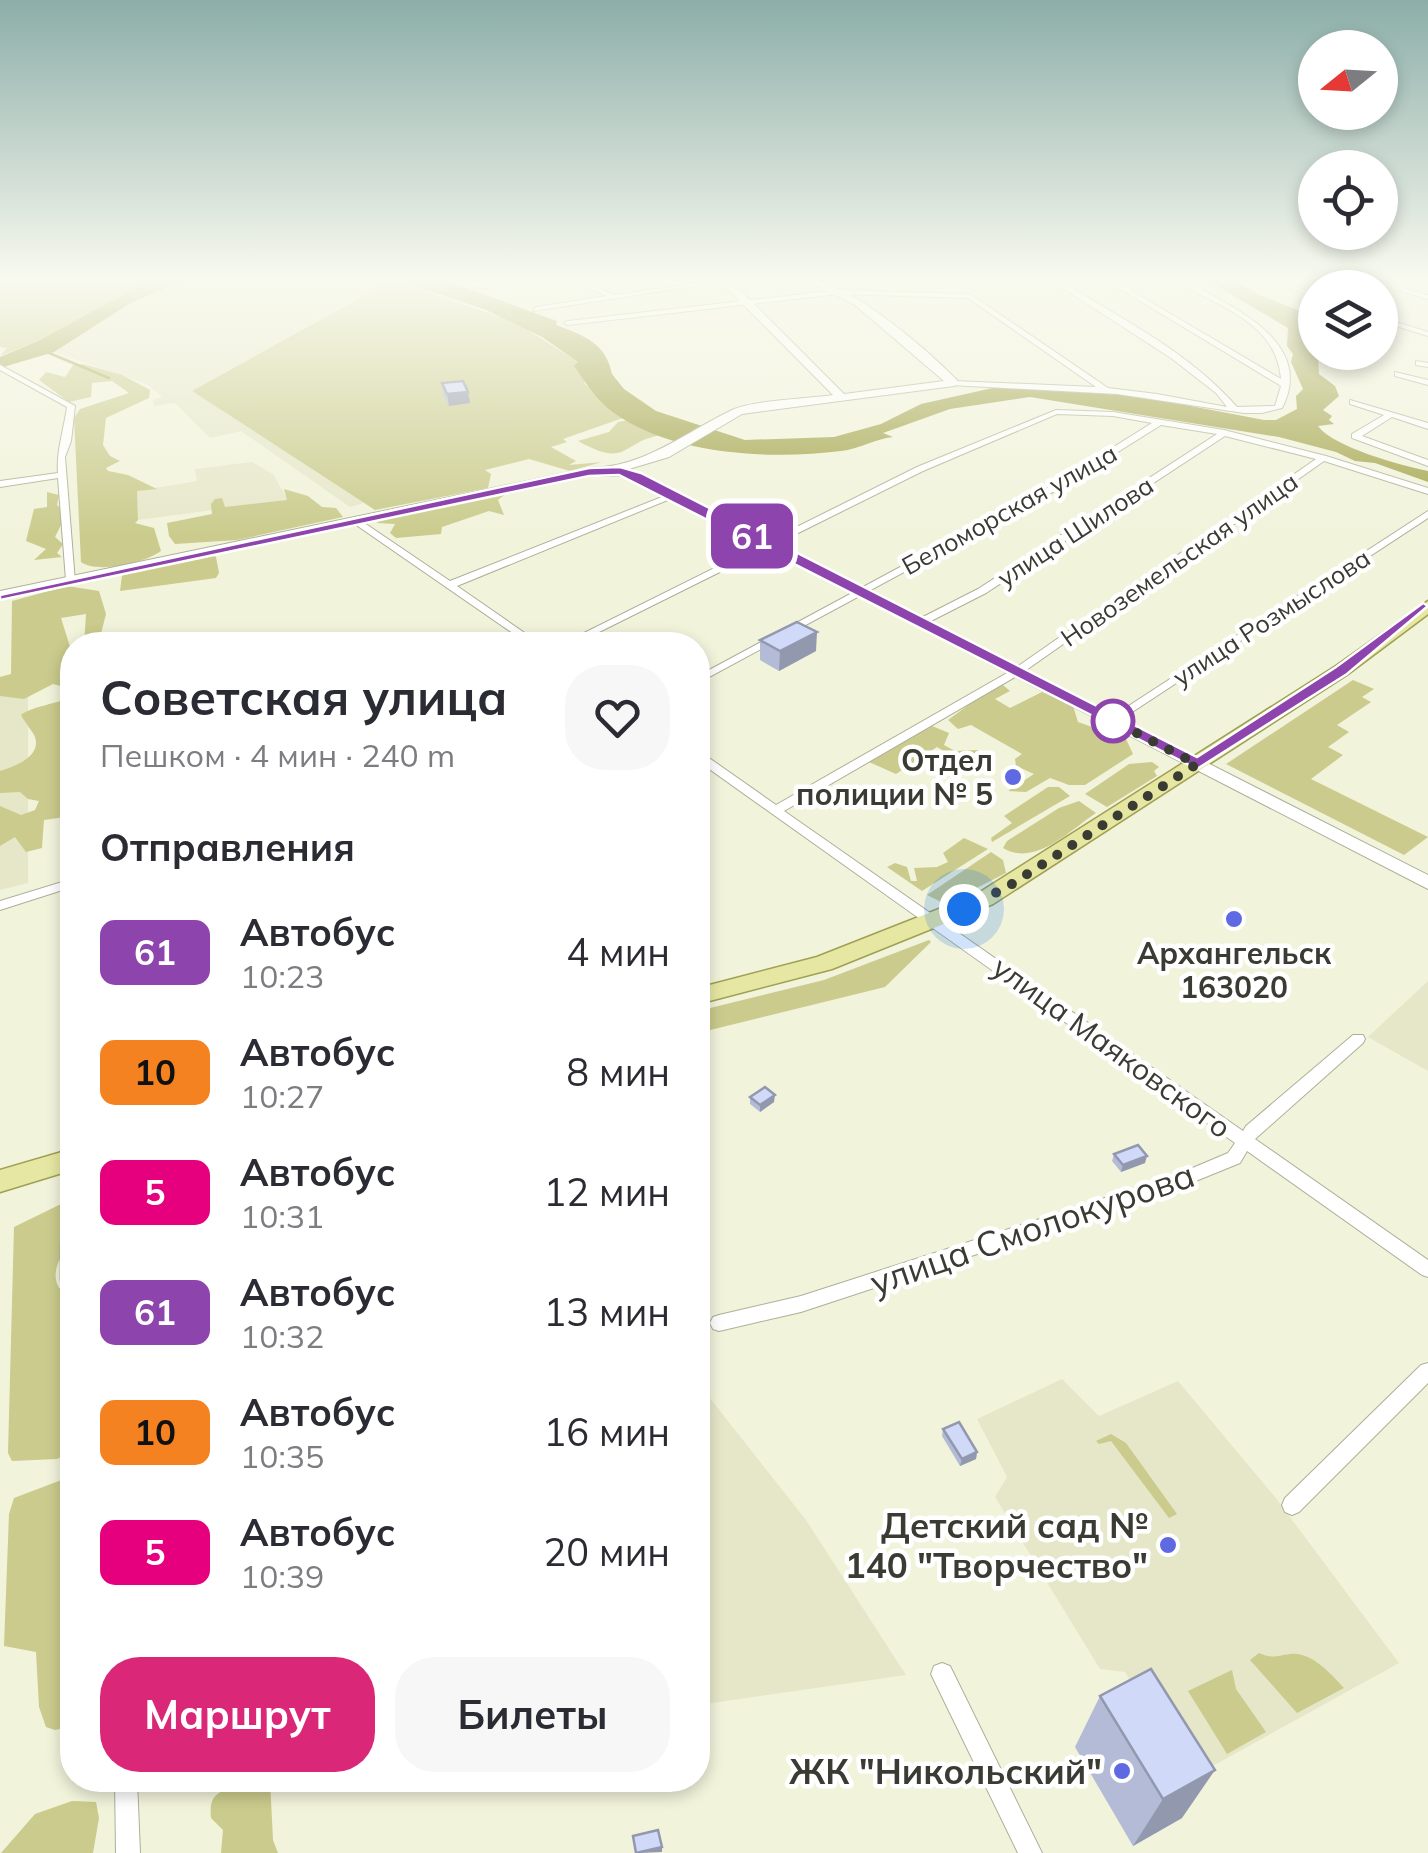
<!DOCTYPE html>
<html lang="ru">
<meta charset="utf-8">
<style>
body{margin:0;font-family:Mulish,sans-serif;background:#f7f7f7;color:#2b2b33;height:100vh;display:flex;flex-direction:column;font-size:38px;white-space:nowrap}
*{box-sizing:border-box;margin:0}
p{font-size:32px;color:#7c7c81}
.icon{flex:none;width:55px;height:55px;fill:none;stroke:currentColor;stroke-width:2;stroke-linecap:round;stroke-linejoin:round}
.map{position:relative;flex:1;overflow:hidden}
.sheet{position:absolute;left:60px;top:632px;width:650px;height:1160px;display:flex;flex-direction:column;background:#fff;border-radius:40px;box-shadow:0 5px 15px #0003}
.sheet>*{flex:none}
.badge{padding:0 20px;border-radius:15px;font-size:35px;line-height:65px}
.needle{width:65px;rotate:252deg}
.controls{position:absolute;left:1298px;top:30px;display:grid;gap:20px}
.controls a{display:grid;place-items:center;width:100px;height:100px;border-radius:50%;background:#fff;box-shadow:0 5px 15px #0003;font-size:50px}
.you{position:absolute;width:50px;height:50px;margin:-25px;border:8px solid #fff;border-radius:50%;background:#1a73e8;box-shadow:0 0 0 15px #1a73e833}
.map>.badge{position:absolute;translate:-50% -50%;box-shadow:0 0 0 5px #fff}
h2{padding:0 40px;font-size:38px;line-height:90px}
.round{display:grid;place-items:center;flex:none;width:105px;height:105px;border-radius:40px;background:#f7f7f7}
.summary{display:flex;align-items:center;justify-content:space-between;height:170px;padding:0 40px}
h1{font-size:48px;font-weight:700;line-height:75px}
.action{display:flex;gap:20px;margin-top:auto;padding:20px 40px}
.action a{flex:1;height:115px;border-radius:40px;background:#db2777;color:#fff;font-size:40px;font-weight:700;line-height:115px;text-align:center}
.action a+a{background:#f7f7f7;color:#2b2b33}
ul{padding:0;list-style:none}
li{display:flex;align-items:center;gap:30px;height:120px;padding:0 40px}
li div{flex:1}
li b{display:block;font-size:38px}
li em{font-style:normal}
li .badge{min-width:110px;font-weight:700;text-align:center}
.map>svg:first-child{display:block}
</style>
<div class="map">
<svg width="1428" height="1853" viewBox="0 0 1428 1853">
<rect width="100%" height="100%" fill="#f2f3db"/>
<!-- built -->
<path fill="#e6e7c9" d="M188 278 388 281 192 391 364 503 350 507 241 431 210 438 175 403 154 406 153 400 162 397 147 384 54 352 129 304Z
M252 462 273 474 288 500 138 520 137 491 197 481 195 469Z
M28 678V883L0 890V683Z
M1428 981V1071L1368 1037Z
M1062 1379 1099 1416 1178 1381 1275 1497 1399 1663 1191 1778 1125 1672 1100 1669 995 1497 1007 1477 977 1419Z
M698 1383 806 1520 906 1675 698 1705Z"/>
<!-- green -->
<path fill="#cacb8c" d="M0 278H154L38 341 0 356 7 348 0 347Z
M392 280 515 322 578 362 585 384 623 418 563 439 567 442 551 447 576 461 569 465 602 462 570 471 529 459 485 470 491 474 488 488 375 510 192 391Z
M83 364 122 375 150 390 149 398 106 418 103 445 110 456 120 461 106 468 108 471 128 475 157 489 137 491 138 520 135 523 154 528 161 551C145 563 97 574 81 562L74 418 80 409 129 393 112 381 92 383 91 397 69 402 39 380 46 372 65 377 73 365Z
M629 420 661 435C620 442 629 469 578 441L609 432 618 422Z
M284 489 308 496 322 507 336 508 343 517 237 540 175 544 169 536 167 523 212 514 211 504 215 499 222 498 225 507 287 500Z
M47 492 59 495 57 505 63 510 64 519 55 537 63 544 57 553 62 557 34 560 46 549 26 541 34 509 47 507Z
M508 492 498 500 504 515 489 511 442 527 441 534 396 538 390 533 395 524 377 523 378 520Z
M210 553 216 557 219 573 216 578 120 591 122 576 128 570Z
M67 586 99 591 106 614 98 645H84L86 614 61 618 71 650 63 669 64 675 72 676V689L53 684 24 699 0 696V677L11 674 12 601Z
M1353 680 1374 689 1362 697 1371 702 1337 725 1349 732 1328 747 1343 755 1311 779 1428 837 1404 855 1226 764Z
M1003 685 1010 691 995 699 1010 708 1042 692 1073 706 1078 722 1126 739 1133 754 1085 785H1069L1050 778 1026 792 1008 791 1034 774 1016 766 1015 759 1022 754 971 725 958 729 948 720 993 687Z
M72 698V816L44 820 42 848 26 852 15 837 0 846V806L21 815 35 810 39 801 28 799 20 792 0 793V771C13 767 42 757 35 737 33 732 24 721 21 715 28 708 60 702 72 698Z
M932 726 949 733 944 745 955 751 978 750 984 760 967 765 937 747 896 774 869 762Z
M1152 762 1159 767 1154 771 1157 776 1107 807 1085 794 1129 764Z
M1048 787H1059L1070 796 992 842 991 838 1012 823 1004 816Z
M1079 801 1096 813C1069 831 1035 867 1003 848L1007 841 1059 808Z
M964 838 988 849 922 891 887 867 895 863 907 867 911 881H917L914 868 937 867 948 862 943 853Z
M991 852 1003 860 1006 873 945 904 927 895Z
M929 940 931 942 885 987 698 1033V1011L824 980Z
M59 1205H68C90 1236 43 1260 59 1288L72 1289V1452L57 1459 12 1461 8 1453 14 1227Z
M1111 1434 1126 1443 1177 1514 1169 1518 1111 1441 1099 1444 1096 1441Z
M72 1476V1717L67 1727 55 1730 46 1727 39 1707 36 1652 4 1646 9 1514 14 1498Z
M1259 1653C1272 1659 1276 1656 1290 1654 1311 1651 1331 1674 1344 1688L1297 1713 1250 1660Z
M1232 1670 1236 1689 1266 1732 1227 1754 1188 1691Z
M233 1780H270L273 1840 278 1853H221L223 1830 211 1818C209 1799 214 1794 230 1787Z
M72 1801 96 1802 99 1818 93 1853H1L35 1814Z"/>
<!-- water -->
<path fill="#a3a44b" d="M154 278H188L129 304 54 352 0 368V357L38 341Z
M372 278H439L557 321 556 325C586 336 606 344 612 374L624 389 656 411 745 440 834 437 881 424 921 404 997 387H1047L1133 395 1264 420H1276L1297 409 1296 396 1303 389 1291 362 1293 354 1287 346 1288 328 1203 278H1229L1260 295 1315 317V332L1309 334 1311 346 1318 353 1319 374 1335 386 1339 396 1323 410 1332 416 1329 420 1334 424 1318 426C1333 447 1400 465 1428 471V482L1375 463 1355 461 1336 452 1279 437 1030 397 950 409 883 433 893 437C875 439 859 449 841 451 770 460 673 455 614 413 596 400 586 383 574 366L578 362 542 337 486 310 400 281Z"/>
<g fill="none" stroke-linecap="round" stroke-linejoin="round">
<!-- stream -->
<path stroke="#a3a44b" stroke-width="2.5" d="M49 353 109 378"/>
<!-- street casing -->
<g stroke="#aeaf99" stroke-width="2">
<path id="street" d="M455 278C463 278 469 282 478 282 487 283 498 278 508 278L486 285 487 287 484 289Z
M565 278H574L615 295 725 279 728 281 533 311 536 307 607 296Z
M1047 278H1055C1117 316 1188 351 1237 407L1275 406 1281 386 1102 278H1110L1281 379C1276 319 1214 306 1171 278 1186 278 1200 289 1213 296 1254 318 1311 352 1282 408L1262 413H1244L1117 394 951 385V381H954L1096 387 968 298 839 294 568 325 564 323 568 321 839 290 970 294 1108 388 1157 394 1227 407 1216 393 1171 358Z
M1267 278H1276L1315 294V298Z
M1356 278H1366L1428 295V299Z
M1380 317 1428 332V336L1380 321Z
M1416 361 1428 363V367L1416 365Z
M0 365 75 406 71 441 65 457 75 582 66 580 58 478 0 487V481L58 473C56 452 64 429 67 407L0 370Z
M1395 372 1428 380V385L1395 376Z
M1350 400 1428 423V429L1392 417 1362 436 1428 460V466L1352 438V434L1384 415 1350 404Z
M1056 410 1113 412 1224 430 1326 456 1428 488V494L1324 461 1022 673 784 811 1243 1131 1246 1126 1353 1035H1363L1365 1039 1363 1043 1255 1139 1428 1260V1277L1422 1275 1247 1151 1240 1163 1181 1187 801 1312 719 1331 713 1329 710 1323 713 1317 719 1315 801 1296 1176 1175 1228 1153 1235 1143 698 761V753H702L776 805 1014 669 1316 459 1225 436 986 593 925 624H917V620L978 589 1217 434 1161 425 1062 487 698 683V676L1056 483 1152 423 1113 416 1057 414 923 471 573 645H560L917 467Z
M672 493 680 495 457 586 542 645H530L349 520 357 518 450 581Z
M1428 511V518L1117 722 1113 723 1107 720Z
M72 879V887L0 910V901Z
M1428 1363V1383L1299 1512 1292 1515 1285 1512 1282 1505 1285 1498 1421 1365Z
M942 1663 950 1666 1042 1853H1018L931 1674 934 1666Z
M115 1780H137L140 1853H116Z"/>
</g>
<!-- secondary casing -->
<g stroke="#aeaf99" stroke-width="2">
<path id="secondary" d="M726 278H757L733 283 844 394 944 381 855 305 802 278C846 278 929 351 960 383L954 386 742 414 669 457 629 469 1428 875V889L625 476H589L0 599V591L589 468C643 468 684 433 732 410 753 400 807 399 833 395L722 283V279Z"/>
</g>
<!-- primary casing -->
<g stroke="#9fa053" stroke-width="3">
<path id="primary" d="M1428 601V614L1348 674 993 904 832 969 698 1004V988L817 957 977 894 1336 666Z
M72 1149V1170L0 1192V1170Z"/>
</g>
<!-- street -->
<use href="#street" fill="#fff" fill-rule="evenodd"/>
<!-- secondary -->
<use href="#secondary" fill="#fff" fill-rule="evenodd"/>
<!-- primary -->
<use href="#primary" fill="#e6e7a3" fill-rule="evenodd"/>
</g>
<!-- wall -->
<path fill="#b4bbd6" d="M442 383 468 392 470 403 449 406 443 395Z
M760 640 816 651 779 671 760 660Z
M750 1097 774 1102 760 1112 750 1104Z
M1114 1154 1145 1163 1121 1172 1112 1161Z
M943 1429 977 1452 976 1459 960 1466 942 1436Z
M1100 1696 1182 1818 1133 1846 1075 1747Z"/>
<!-- shaded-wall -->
<path fill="#9298ae" d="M468 392 470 403 449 406 447 394Z
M817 632 816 651 779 671 780 651Z
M775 1095 774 1102 760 1112V1105Z
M1147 1156 1145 1163 1121 1172 1123 1165Z
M72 1276V1284L65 1286 61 1279Z
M977 1452 976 1459 960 1466 962 1459Z
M1215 1770 1182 1818 1133 1846 1163 1799Z
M662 1847V1852L639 1853Z"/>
<!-- building -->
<path fill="#d1d9f9" stroke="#9298ae" stroke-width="2.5" d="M463 381 468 392 447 394 442 383Z
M797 622 817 632 780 651 760 640Z
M765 1087 775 1095 760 1105 750 1097Z
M1138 1145 1147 1156 1123 1165 1114 1154Z
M72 1243V1276L61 1279V1246Z
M959 1422 977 1452 962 1459 943 1429Z
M1151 1669 1215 1770 1163 1799 1100 1696Z
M658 1830 662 1847 636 1853 633 1836Z"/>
<!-- sky -->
<linearGradient id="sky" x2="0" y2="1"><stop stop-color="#8caea9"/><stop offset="0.52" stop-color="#f9faef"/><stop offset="1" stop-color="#f9faef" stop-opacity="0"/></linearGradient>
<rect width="1428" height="537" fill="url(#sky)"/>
<!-- line -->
<path fill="#8e44ad" stroke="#fff" stroke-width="2.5" d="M620 467 641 473 1197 757 1336 667 1423 603 1428 606 1347 674 1197 769 619 475 589 476 0 600V595L589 468Z"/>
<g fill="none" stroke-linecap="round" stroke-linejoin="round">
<!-- walk -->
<path stroke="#3a3b32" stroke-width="10" stroke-dasharray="0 18" d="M964 909 1009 886 1197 764 1113 721"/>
</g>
<!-- markers -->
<circle fill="#fff" stroke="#8e44ad" stroke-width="5" cx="1113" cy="721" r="20"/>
<g fill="#5f69e1" stroke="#fff" stroke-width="4">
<circle cx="1013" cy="777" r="10"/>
<circle cx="1234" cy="919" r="10"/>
<circle cx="1168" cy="1545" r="10"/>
<circle cx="1122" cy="1771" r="10"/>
</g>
<g text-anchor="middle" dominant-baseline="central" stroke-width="9" stroke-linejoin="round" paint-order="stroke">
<!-- far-street labels -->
<g font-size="25" fill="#3a3b32" stroke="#fff">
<text transform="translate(1009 509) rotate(-29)">Беломорская улица</text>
<text transform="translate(1075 531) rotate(-33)">улица Шилова</text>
<text transform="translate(1179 559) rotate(-35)">Новоземельская улица</text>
<text transform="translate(1271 617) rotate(-33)">улица Розмыслова</text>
</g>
<!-- poi labels -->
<g font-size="30" font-weight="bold" fill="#3a3b32" stroke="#fff" text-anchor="end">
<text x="993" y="760">Отдел<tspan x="993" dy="34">полиции № 5</tspan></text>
<text x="1234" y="953" text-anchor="middle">Архангельск<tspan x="1234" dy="34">163020</tspan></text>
</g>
<!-- street labels -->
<g font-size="30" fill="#3a3b32" stroke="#fff">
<text transform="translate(1112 1047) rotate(36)">улица Маяковского</text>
</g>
<!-- near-street labels -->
<g font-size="35" fill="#3a3b32" stroke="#fff">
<text transform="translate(1032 1228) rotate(-19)">улица Смолокурова</text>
</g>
<!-- near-poi labels -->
<g font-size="35" font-weight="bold" fill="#3a3b32" stroke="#fff" text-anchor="end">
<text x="1148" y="1525">Детский сад №<tspan x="1148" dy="40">140 "Творчество"</tspan></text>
<text x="1102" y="1771">ЖК "Никольский"</text>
</g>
</g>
</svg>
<div class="controls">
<a><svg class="needle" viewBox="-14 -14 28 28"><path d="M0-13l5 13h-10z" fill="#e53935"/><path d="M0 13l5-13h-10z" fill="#7c7c81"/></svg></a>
<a><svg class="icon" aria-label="locate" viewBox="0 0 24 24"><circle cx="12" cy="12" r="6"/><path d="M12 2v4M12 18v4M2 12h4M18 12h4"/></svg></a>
<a><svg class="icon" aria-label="layers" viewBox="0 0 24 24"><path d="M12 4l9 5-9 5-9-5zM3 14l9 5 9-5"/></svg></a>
</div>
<div class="you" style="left:964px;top:909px"></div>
<b class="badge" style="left:752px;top:536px;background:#8e44ad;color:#fff">61</b>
<section class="sheet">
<div class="summary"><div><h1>Советская улица</h1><p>Пешком · 4 мин · 240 m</p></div><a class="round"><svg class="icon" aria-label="heart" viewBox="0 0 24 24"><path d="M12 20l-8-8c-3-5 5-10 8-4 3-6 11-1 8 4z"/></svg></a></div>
<h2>Отправления</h2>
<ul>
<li><span class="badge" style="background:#8e44ad;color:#fff">61</span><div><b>Автобус</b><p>10:23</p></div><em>4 мин</em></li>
<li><span class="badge" style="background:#f58220;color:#111">10</span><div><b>Автобус</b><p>10:27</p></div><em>8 мин</em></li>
<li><span class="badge" style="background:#e6007e;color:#fff">5</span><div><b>Автобус</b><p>10:31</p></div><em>12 мин</em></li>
<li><span class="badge" style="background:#8e44ad;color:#fff">61</span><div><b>Автобус</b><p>10:32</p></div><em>13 мин</em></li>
<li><span class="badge" style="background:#f58220;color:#111">10</span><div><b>Автобус</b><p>10:35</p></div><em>16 мин</em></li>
<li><span class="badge" style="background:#e6007e;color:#fff">5</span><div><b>Автобус</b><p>10:39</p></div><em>20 мин</em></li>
</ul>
<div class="action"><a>Маршрут</a><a>Билеты</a></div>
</section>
</div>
